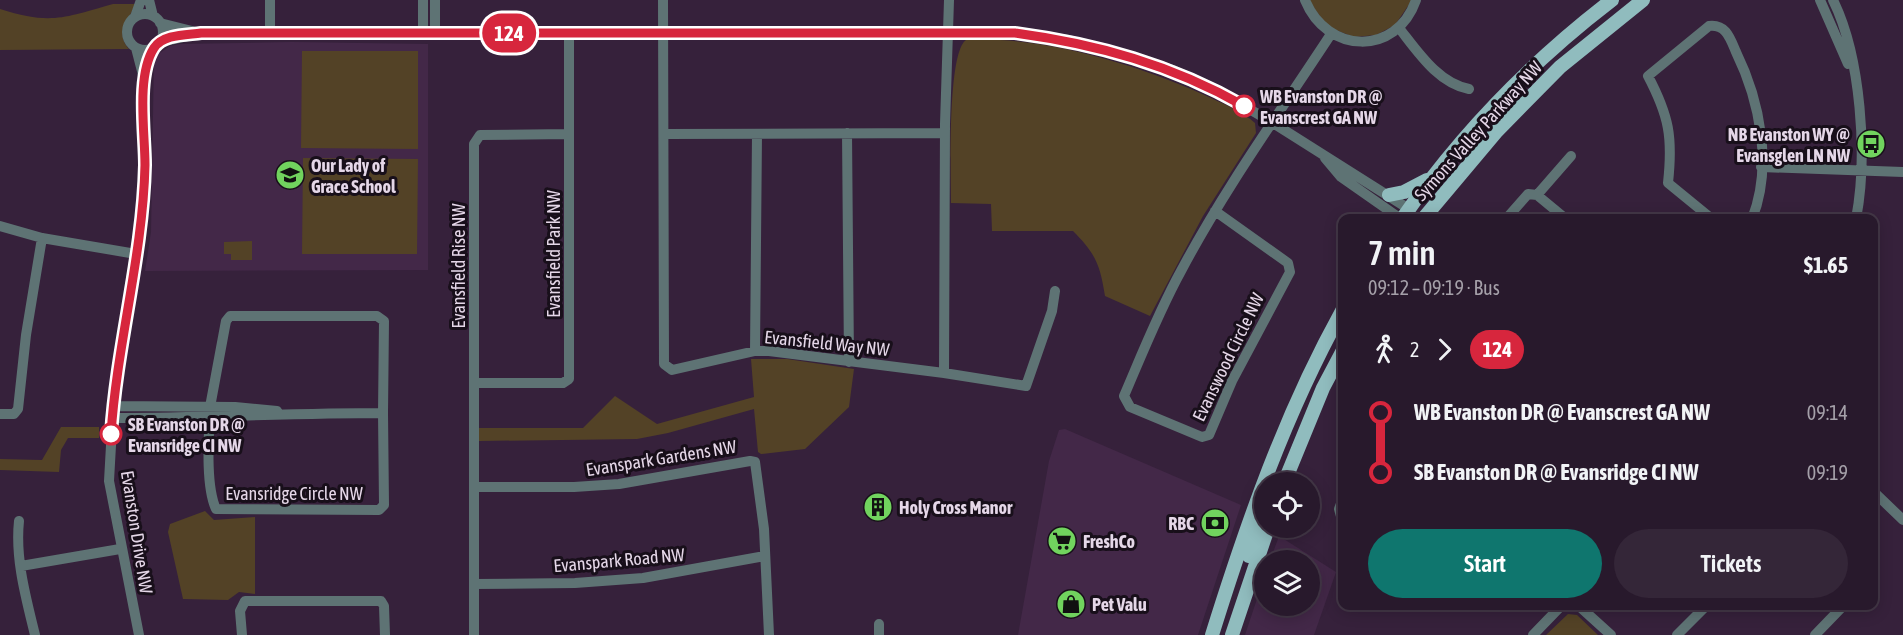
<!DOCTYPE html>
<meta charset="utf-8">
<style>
body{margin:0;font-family:"Asap Condensed",sans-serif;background:#342638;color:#f1f3f6;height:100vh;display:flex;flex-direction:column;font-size:22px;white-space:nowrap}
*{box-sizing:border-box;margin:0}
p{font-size:20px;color:#a5a0a9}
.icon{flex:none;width:33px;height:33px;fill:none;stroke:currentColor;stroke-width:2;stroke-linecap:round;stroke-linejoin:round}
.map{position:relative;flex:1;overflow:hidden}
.side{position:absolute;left:1338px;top:214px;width:540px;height:396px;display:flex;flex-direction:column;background:#28192c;border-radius:12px;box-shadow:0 3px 15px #0003,0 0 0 2px #443848}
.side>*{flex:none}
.badge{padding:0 12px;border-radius:20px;font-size:21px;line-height:39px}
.tools{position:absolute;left:1254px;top:472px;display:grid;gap:12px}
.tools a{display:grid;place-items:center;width:66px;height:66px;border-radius:50%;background:#28192c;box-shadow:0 3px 15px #0003,0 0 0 2px #443848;font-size:30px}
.map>.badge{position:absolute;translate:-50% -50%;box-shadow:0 0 0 3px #fff}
.legs{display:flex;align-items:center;gap:9px;height:66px;padding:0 30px;font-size:20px}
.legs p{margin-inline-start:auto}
.head{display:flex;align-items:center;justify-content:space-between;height:102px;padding:0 30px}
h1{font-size:33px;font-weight:600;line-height:45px}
.cta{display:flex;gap:12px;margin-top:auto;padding:12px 30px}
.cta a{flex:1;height:69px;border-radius:36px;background:#0f766e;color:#fff;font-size:24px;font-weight:600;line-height:69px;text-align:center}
.cta a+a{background:#342638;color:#f1f3f6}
ul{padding:0 30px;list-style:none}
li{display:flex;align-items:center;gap:21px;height:60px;font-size:22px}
li i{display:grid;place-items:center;width:9px;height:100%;margin:0 8px;background:currentColor}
li i::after{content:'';width:15px;height:15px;margin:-8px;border:4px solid;border-radius:50%;background:#28192c}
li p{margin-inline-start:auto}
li:first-child i{background:linear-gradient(#0000 50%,currentColor 0)}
li:last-child i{background:linear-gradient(currentColor 50%,#0000 0)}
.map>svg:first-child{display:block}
</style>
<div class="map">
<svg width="1903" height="635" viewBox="0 0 1903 635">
<rect width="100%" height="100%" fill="#36213b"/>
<!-- built -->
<path fill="#432848" d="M292 42 428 44V270L145 271 151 232 154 57 170 46 180 44Z
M1065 429 1241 505 1198 635H1018L1049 461 1059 430Z
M1279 536 1336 572 1314 635H1245L1264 578V606H1310V561H1270Z"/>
<!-- green -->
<path fill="#534226" d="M1308 0H1412L1395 25 1376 35 1354 37 1328 27Z
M113 4H135C130 20 114 33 129 49L0 50V9C51 25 63 18 113 4Z
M966 40C1042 35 1143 66 1211 98 1226 105 1243 112 1255 123L1256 133 1203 216 1150 316 1105 296C1100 265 1096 254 1073 231H992L991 204 951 203C951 176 947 53 966 40Z
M302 51H418V149L301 148Z
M303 158 418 159 417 254H302Z
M252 241V260H231V254H224V242Z
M751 359H787L854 369 849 407 805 449 761 454 758 452 754 409 668 433 637 439 479 441V428H583L615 396 657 424 754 397Z
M61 427H99V438H68L61 450 59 472 0 470V459L42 460Z
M205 511 214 520 255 517V594L239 592 228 600 183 599 168 532 170 524Z
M1568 614 1577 615 1598 635H1546Z"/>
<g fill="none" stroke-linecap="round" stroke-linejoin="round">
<!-- minor -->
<path stroke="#5e7374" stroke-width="10" d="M149 0 153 16
M423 0V33
M435 0V33
M663 0 664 364 672 370 755 351H769L944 373 945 124 949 0
M1305 0C1327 54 1396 57 1416 0
M1820 0 1848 64
M1833 0C1861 57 1868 156 1856 219
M127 32a18 18 0 1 1 36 0a18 18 0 1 1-36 0Z
M135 17 141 0
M160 23 192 31
M1399 28C1418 52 1438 83 1469 89
M270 34V0
M160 42 201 33H1015L1069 40 1173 70 1217 90 1273 123 1409 209
M136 48 143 75 144 196 114 392 109 481 139 635
M143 75 154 48
M847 133 849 362
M665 134 945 133
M1325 158 1341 177 1401 219
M1761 167 1903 172
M1537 195 1571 156
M1215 211 1288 263 1290 272 1232 381 1209 435 1202 437 1130 407 1124 396C1142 354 1159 311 1181 271 1225 188 1280 112 1331 34
M1506 219 1528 194 1537 195 1566 219
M1712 219 1668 183C1673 137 1669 116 1648 76L1709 26C1726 24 1730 38 1736 52 1760 101 1773 166 1752 219
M0 226 42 238 136 254
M755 351 757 134
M944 373 1026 386 1052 311 1055 291
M475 383H563L569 379V32
M113 406 235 407 277 411
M0 414H14L18 409 26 335 42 238
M112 418C203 418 293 413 383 413L384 505 379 510 216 509C205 485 209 434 210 407L226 321 230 316H377L384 321 383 413
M474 487H574L619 484 750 461 755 462 764 529 769 635
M1874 492 1903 520
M1342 501 1339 509 1342 520
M19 521C15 559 26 598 35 635
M21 566 120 549
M474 584 575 583 643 578 765 556
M1579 606 1611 635
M242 635 240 611 245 601H381L384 606 385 635
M474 635V144L480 135 569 134
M879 635V624
M1533 635 1561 606
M1677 635 1706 606
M1815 635 1843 606"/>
<!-- major -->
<path stroke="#90bcbe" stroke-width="14" d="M1389 195 1404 192 1427 180
M1402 219C1460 135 1531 62 1612 0
M1423 219 1497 131 1560 67 1643 0
M1284 483 1323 388 1342 352
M1249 556 1261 514
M1212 635C1247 523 1285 414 1342 311
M1232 635 1268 528"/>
</g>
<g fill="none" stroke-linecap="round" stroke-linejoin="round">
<!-- line-1 casing -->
<g stroke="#fff" stroke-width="14">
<path id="line-1" d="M111 434C117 343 143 255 145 165 145 132 136 76 154 48 163 34 186 35 201 33H1015C1097 44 1172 65 1244 106"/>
</g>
<!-- line-1 -->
<use href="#line-1" stroke="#d7263d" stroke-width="9"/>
</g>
<!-- icons -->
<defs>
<g id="bus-disc" transform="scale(1.5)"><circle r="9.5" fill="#71d35e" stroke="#180f1a"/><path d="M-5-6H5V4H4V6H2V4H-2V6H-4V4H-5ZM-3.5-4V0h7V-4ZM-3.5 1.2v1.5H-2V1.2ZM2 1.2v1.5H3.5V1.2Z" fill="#111"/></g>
<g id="school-disc" transform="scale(1.5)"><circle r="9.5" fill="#71d35e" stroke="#180f1a"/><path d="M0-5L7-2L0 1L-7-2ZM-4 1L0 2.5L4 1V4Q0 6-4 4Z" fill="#111"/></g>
<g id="building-disc" transform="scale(1.5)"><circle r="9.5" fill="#71d35e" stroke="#180f1a"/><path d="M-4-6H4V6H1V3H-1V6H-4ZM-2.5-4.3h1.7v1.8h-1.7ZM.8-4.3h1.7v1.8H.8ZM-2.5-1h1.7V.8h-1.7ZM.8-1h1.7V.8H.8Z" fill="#111"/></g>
<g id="bank-disc" transform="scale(1.5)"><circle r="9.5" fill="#71d35e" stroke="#180f1a"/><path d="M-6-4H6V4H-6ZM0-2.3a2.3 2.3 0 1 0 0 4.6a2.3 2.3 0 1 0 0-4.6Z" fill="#111"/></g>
<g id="supermarket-disc" transform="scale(1.5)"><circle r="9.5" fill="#71d35e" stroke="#180f1a"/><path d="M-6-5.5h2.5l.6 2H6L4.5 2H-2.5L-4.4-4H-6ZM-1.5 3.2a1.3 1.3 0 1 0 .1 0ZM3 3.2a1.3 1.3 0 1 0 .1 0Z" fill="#111"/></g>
<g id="shop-disc" transform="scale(1.5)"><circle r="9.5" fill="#71d35e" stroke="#180f1a"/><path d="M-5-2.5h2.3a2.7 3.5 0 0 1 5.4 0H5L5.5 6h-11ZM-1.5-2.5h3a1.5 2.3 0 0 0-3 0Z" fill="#111"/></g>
</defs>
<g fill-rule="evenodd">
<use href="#bus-disc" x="1871" y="144"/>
<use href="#school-disc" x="290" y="175"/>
<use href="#building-disc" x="878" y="507"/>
<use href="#bank-disc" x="1215" y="523"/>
<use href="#supermarket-disc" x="1062" y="541"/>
<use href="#shop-disc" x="1071" y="604"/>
</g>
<!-- markers -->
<g fill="#fff" stroke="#d7263d" stroke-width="3">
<circle cx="1244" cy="106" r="10"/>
<circle cx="111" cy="434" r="10"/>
</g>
<g text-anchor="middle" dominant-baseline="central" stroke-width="6" stroke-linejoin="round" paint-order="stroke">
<!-- stop labels -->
<g font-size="18" font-weight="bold" fill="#e5d7e8" stroke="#180f1a" text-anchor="start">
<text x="1260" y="96">WB Evanston DR @<tspan x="1260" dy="21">Evanscrest GA NW</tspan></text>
<text x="128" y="424">SB Evanston DR @<tspan x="128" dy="21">Evansridge CI NW</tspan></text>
</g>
<!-- street labels -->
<g font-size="18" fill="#e5d7e8" stroke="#180f1a">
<text transform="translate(1478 131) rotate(-48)">Symons Valley Parkway NW</text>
<text transform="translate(553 254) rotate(-90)">Evansfield Park NW</text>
<text transform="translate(458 266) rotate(-90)">Evansfield Rise NW</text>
<text transform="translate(827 343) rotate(6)">Evansfield Way NW</text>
<text transform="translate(1228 357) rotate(-64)">Evanswood Circle NW</text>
<text transform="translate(661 458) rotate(-9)">Evanspark Gardens NW</text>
<text x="294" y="493">Evansridge Circle NW</text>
<text transform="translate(137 532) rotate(81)">Evanston Drive NW</text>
<text transform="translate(619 560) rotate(-5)">Evanspark Road NW</text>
</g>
<!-- poi labels -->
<g font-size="18" font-weight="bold" fill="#e5d7e8" stroke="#180f1a" text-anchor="start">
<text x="1850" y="134" text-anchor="end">NB Evanston WY @<tspan x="1850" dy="21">Evansglen LN NW</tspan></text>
<text x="311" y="165">Our Lady of<tspan x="311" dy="21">Grace School</tspan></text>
<text x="899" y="507">Holy Cross Manor</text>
<text x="1194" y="523" text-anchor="end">RBC</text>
<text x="1083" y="541">FreshCo</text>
<text x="1092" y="604">Pet Valu</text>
</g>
</g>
</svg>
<div class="tools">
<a><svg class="icon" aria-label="locate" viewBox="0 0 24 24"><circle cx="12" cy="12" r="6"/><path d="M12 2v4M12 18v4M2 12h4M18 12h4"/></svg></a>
<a><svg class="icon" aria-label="layers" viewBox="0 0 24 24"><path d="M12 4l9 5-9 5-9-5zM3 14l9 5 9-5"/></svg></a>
</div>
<b class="badge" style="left:509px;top:33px;background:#d7263d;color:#fff">124</b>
<section class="side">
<div class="head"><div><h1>7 min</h1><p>09:12 – 09:19 · Bus</p></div><b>$1.65</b></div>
<div class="legs"><svg class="icon" aria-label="walk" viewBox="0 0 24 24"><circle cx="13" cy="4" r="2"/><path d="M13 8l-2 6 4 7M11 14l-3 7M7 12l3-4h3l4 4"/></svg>2<svg class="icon" aria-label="forward" viewBox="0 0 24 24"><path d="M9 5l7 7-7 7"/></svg><b class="badge" style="background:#d7263d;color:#fff">124</b></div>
<ul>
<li><i style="color:#d7263d"></i><b>WB Evanston DR @ Evanscrest GA NW</b><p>09:14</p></li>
<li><i style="color:#d7263d"></i><b>SB Evanston DR @ Evansridge CI NW</b><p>09:19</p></li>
</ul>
<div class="cta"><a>Start</a><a>Tickets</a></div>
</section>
</div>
